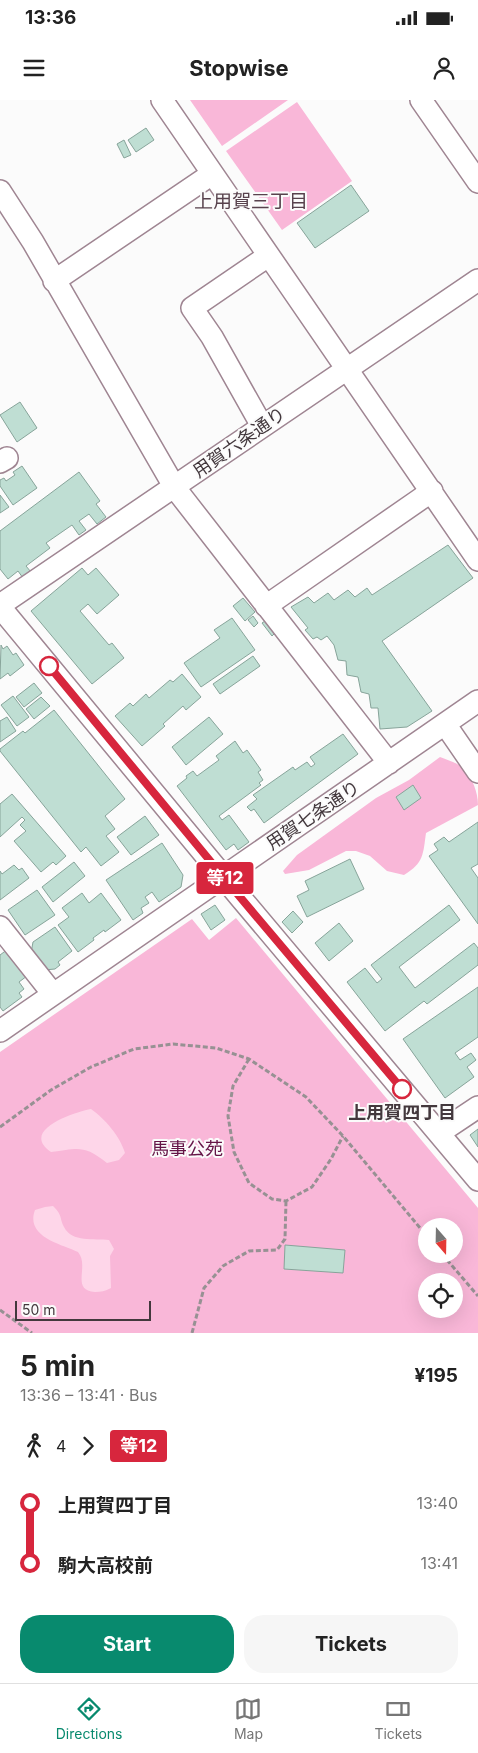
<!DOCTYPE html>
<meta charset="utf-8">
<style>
body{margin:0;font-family:Inter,"Noto Sans JP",sans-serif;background:#f6f6f6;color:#222;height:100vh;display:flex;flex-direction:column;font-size:19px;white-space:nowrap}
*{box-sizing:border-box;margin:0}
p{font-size:16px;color:#767676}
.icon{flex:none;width:28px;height:28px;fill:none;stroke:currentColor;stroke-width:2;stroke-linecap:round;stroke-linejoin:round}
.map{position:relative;height:1233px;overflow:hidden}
.side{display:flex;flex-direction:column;background:#fff;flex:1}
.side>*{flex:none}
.badge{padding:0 10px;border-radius:4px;font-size:18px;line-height:32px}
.needle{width:32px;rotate:160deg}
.tools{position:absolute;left:418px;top:1118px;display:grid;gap:10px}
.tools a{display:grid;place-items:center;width:45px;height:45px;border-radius:50%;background:#fff;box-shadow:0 5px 20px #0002;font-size:25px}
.scale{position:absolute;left:15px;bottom:12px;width:136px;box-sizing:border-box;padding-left:5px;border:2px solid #43383d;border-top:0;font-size:14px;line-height:18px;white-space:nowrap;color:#43383d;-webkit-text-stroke:4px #fbfbfb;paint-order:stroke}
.map>.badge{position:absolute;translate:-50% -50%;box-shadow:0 0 0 2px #fff}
.legs{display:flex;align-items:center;gap:8px;height:55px;padding:0 20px;font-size:16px}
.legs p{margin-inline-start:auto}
.headline{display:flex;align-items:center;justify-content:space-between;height:85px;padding:0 20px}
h1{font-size:28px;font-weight:700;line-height:38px}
.cta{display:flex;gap:10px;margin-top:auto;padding:10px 20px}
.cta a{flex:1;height:58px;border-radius:20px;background:#088a6e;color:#fff;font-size:20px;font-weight:700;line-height:58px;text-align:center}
.cta a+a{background:#f6f6f6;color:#222}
ul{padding:0 20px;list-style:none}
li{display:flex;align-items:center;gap:18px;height:60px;font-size:19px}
li i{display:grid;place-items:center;width:8px;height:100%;margin:0 6px;background:currentColor}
li i::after{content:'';width:12px;height:12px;margin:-6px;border:4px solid;border-radius:50%;background:#fff}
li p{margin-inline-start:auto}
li:first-child i{background:linear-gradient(#0000 50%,currentColor 0)}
li:last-child i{background:linear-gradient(currentColor 50%,#0000 0)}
.status{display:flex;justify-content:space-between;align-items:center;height:35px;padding:0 25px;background:#fff;direction:ltr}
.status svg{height:14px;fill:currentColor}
header{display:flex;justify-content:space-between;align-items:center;height:65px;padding:0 20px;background:#fff;font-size:22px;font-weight:700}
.menu{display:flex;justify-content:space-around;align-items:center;height:70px;border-top:1px solid #e0e0e0;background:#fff;font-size:14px;color:#767676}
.menu a{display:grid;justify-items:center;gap:2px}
.menu .active{color:#088a6e}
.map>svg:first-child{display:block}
</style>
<div class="status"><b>13:36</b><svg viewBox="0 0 49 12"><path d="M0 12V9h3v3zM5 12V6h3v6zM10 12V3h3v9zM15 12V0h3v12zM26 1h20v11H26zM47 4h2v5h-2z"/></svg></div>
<header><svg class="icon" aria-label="menu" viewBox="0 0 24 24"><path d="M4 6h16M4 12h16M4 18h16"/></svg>Stopwise<svg class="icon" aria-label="person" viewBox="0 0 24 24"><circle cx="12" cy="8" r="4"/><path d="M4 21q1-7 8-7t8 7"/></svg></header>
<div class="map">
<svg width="478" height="1233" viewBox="0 0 478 1233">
<rect width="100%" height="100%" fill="#fbfbfb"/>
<!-- green -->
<path fill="#f9b7d8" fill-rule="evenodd" d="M190 0H288L222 46Z
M297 2 352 81 282 130 226 51Z
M440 657C447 660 458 663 463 668 472 677 478 692 478 705L426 733C423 754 424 763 404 775L387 771 370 756 356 751H346L309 770 285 774 283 771 297 755 376 698 409 680Z
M236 818 478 1108V1233H0V952L192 819 209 840ZM426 1126H454V1154H426ZM426 1181H454V1209H426Z"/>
<!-- water -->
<path fill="#fed6e9" d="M91 1009C105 1019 120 1036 125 1053L119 1060 107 1063C83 1044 78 1049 51 1052 19 1030 75 1012 91 1009Z
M53 1106C63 1116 59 1117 64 1127 72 1143 94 1138 109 1140L114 1149 110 1156 111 1188C105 1191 101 1192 95 1192 70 1190 90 1166 78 1152 61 1144 25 1137 35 1110L45 1107Z"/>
<!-- building -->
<path fill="#bfded3" stroke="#87a49a" d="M146 28 154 40 136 52 128 40Z
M124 40 131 55 124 58 117 44Z
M351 85 369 111 315 148 297 123Z
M20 302 37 328 17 342 0 315Z
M22 366 37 388 13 405 0 386V380L4 378 6 381 15 375 13 372Z
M79 372 100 401 96 404 106 417 97 424 89 414 79 421 86 430 79 435 72 425 46 443 50 448 26 466 31 472 23 478 18 471 8 479 0 469V431Z
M0 395 9 407 0 413Z
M448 445 473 478 382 541 432 611 407 627 380 629 378 608H371L369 594 361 592 358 577 347 575 346 561 338 560 334 545 327 536 321 540 317 537 313 539 305 530 308 528 291 507 308 497 314 503 328 493 334 500 348 490 355 497 367 488 372 495Z
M82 468 88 475 96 468 119 495 97 514 88 504 80 511 109 545 112 543 124 558 92 584 31 511Z
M243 498 255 512 245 521 233 506Z
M253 516 258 523 254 527 248 520Z
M232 518 255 550 201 587 184 563 220 538 214 530Z
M265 521 275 533 272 536 262 523Z
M1 545 3 549 7 546 13 555 16 553 24 565 10 576 8 573 0 579Z
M253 556 260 566 220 594 213 584Z
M182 574 201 597 186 610 183 606 163 624 165 626 142 646 115 616 130 603 133 606 146 594 149 598 170 580 173 582Z
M34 583 42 593 24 607 16 597Z
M13 596 29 617 17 626 1 605Z
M41 597 50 606 34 619 26 609Z
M54 610 125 699 105 716 115 729 106 736 119 752 101 766 86 747 81 752 0 651V649L23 631 25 633Z
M7 617 16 631 0 642V621Z
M209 617 223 634 186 665 172 647Z
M343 634 358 654 264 723 254 709 251 711 247 707 257 699 253 695 293 667 295 670 307 662 311 667 315 664 310 657Z
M235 641 243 653 247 650 261 670 258 672 263 680 259 683 261 685 219 716 222 720 229 715 249 742 238 750 234 744 226 750 177 686 187 678 186 676 193 671 197 676 219 660 216 656Z
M413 685 421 698 404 710 396 697Z
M12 694 66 756 56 765 53 762 41 772 14 741 26 731 20 725 25 720 22 717 0 737V704Z
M145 716 159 735 131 755 117 737Z
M478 722V764L471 768 478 778V824L429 756 438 750 434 744 444 737 449 742Z
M162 743 183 775 181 787 159 802 152 792 145 797 149 803 141 808 143 813 133 820 106 780Z
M350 759 364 789 307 817 297 796 309 790 305 781Z
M74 762 85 776 53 802 42 787Z
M14 765 19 770 22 768 29 778 0 800V771L2 774Z
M37 790 55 815 25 835 8 810Z
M82 793 89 803 101 793 121 820 105 832 104 830 93 838 94 840 78 852 58 825 69 817 62 808Z
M215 805 225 820 211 830 201 814Z
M449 805 460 820 399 867 415 888 474 843 478 848V865L427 904 424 901 385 931 347 882 365 868 377 883 382 879 371 865Z
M293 811 303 822 292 833 282 822Z
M339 823 353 841 329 861 315 843Z
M55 827 72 851 58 862 60 865 55 869 44 870 31 853 33 842Z
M8 849 27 876 19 882 24 889 19 893 22 897 3 911 0 907V855Z
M478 887V937L455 953 460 960 471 953 476 960 467 967 474 977 445 998 403 939Z
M478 1029V1047L470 1035Z
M285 1145 345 1150 343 1173 284 1169Z"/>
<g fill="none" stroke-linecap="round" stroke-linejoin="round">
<!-- minor casing -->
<g stroke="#9f8592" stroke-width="24">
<path id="minor" d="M162 0 478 460
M421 0 478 82
M0 91 33 142 175 388 389 663
M54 181 212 74
M262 326 212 237 192 208 268 156
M0 362 7 358
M0 505 478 180
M266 506 432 391
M0 507 240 797 478 1080
M445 624 478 672
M0 827 53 894
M0 931 478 601
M439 1033 478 1007"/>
</g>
<!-- path -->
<path stroke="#979193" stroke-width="3" stroke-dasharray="5 2.5" stroke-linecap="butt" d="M249 959 233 986 228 1016 234 1052 249 1083 272 1099 286 1101 312 1087 331 1059 343 1036
M0 1027 51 990 91 967 134 949 173 944 216 948 249 959 306 997 343 1036 426 1135
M442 1154 478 1196
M0 1210 32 1233
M192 1233 204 1188 223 1166 249 1151 277 1150 285 1139 286 1101"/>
<!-- minor -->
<use href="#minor" stroke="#fff" stroke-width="21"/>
</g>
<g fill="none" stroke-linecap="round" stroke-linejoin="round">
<!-- line-1 casing -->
<g stroke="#fff" stroke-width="11">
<path id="line-1" d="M49 566 240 797 402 989"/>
</g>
<!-- line-1 -->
<use href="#line-1" stroke="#d7263d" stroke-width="8"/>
</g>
<!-- markers -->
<g fill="#fff" stroke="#d7263d" stroke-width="2.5">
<circle cx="49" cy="566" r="9"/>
<circle cx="402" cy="989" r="9"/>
</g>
<g text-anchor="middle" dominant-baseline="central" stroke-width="4" stroke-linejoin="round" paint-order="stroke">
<!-- street labels -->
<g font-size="18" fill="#43383d" stroke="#fbfbfb">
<text transform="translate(239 342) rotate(-35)">用賀六条通り</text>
<text transform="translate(313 715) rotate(-34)">用賀七条通り</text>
</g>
<!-- stop labels -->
<g font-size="18" font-weight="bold" fill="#43383d" stroke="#fbfbfb">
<text x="402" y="1012">上用賀四丁目</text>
</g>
<!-- park labels -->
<g font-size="18" fill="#651547" stroke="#fbfbfb">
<text x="187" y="1048">馬事公苑</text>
</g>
<!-- neighbourhood labels -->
<g font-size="19" fill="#58424d" stroke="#fbfbfb">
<text x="251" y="101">上用賀三丁目</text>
</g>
</g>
</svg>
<div class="tools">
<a><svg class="needle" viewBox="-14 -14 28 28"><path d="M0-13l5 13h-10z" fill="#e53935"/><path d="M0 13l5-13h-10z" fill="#767676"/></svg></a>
<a><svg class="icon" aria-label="locate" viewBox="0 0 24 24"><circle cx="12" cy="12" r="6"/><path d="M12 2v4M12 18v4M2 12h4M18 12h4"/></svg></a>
</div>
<div class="scale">50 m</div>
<b class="badge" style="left:225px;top:778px;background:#d7263d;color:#fff">等12</b>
</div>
<section class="side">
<div class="headline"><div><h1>5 min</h1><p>13:36 – 13:41 · Bus</p></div><b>¥195</b></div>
<div class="legs"><svg class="icon" aria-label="walk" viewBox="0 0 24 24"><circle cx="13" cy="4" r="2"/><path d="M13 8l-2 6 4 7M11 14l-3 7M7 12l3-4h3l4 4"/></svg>4<svg class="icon" aria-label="forward" viewBox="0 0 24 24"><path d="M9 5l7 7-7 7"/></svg><b class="badge" style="background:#d7263d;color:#fff">等12</b></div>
<ul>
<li><i style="color:#d7263d"></i><b>上用賀四丁目</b><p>13:40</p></li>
<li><i style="color:#d7263d"></i><b>駒大高校前</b><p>13:41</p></li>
</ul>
<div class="cta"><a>Start</a><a>Tickets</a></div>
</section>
<nav class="menu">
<a class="active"><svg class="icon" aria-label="directions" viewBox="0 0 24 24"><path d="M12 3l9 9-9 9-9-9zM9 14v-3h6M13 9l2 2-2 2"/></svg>Directions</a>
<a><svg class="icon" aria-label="map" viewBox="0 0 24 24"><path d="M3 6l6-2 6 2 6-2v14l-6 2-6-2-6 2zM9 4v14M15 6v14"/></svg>Map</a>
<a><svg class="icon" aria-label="tickets" viewBox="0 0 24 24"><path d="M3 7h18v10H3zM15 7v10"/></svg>Tickets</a>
</nav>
